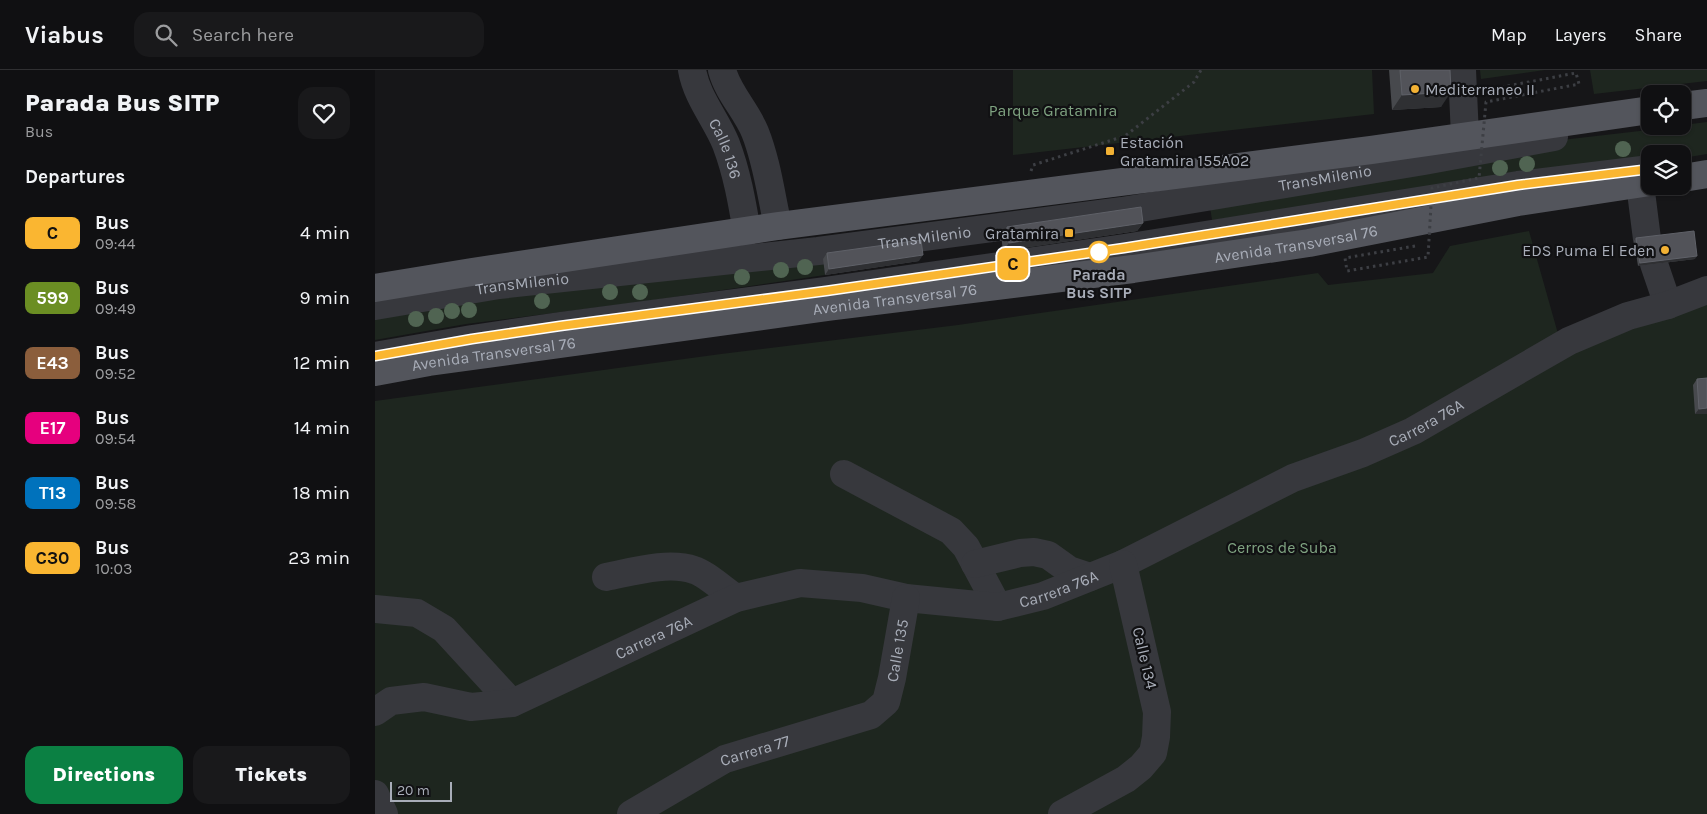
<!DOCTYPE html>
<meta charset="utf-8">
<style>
body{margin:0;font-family:Karla,sans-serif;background:#19191b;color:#f1f3f6;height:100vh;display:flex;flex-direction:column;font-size:19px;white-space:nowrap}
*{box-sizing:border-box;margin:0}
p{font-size:16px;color:#9c9d9f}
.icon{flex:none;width:28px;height:28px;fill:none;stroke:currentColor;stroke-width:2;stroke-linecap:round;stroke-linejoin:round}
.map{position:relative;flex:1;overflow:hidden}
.drawer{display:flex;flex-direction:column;background:#101012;width:375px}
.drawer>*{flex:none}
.badge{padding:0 10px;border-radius:8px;font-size:18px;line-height:32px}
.controls{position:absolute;left:1266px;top:15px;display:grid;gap:10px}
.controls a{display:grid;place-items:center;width:50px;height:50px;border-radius:10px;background:#101012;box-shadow:0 1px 4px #0004,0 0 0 1px #303032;font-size:25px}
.scale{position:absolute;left:15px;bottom:12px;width:62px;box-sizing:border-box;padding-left:5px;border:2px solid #a8adb8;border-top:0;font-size:14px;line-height:18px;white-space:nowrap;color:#a8adb8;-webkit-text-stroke:4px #111113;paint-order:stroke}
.map>.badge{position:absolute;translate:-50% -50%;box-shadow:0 0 0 2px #fff}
h2{padding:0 25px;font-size:19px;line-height:45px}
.round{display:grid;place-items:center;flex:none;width:52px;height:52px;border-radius:15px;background:#19191b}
.summary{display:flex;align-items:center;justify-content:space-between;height:85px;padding:0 25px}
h1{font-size:24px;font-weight:800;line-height:38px}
.cta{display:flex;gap:10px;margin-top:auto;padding:10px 25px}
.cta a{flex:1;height:58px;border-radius:15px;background:#0b8043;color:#fff;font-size:20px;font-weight:800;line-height:58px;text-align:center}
.cta a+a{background:#19191b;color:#f1f3f6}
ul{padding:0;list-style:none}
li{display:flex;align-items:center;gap:15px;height:65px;padding:0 25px}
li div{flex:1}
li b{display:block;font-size:19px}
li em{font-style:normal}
li .badge{min-width:55px;font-weight:700;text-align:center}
header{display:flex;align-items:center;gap:30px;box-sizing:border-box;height:70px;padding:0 25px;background:#101012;border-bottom:1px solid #303032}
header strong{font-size:24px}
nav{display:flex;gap:28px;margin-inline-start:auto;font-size:18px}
.search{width:350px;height:45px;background:#19191b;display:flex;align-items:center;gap:12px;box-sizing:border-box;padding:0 18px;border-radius:15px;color:#9c9d9f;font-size:19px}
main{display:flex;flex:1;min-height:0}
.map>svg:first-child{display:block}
</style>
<header>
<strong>Viabus</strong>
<div class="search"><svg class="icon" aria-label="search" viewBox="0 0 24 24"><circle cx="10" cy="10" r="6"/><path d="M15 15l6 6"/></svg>Search here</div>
<nav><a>Map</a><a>Layers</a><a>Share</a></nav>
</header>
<main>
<section class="drawer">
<div class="summary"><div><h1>Parada Bus SITP</h1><p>Bus</p></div><a class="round"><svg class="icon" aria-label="heart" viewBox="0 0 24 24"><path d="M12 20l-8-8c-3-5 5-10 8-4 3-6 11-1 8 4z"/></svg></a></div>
<h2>Departures</h2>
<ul>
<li><span class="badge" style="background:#fab631;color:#111">C</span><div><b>Bus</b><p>09:44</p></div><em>4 min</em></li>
<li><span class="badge" style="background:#6b8e23;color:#fff">599</span><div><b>Bus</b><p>09:49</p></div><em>9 min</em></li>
<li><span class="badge" style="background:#8b5e3c;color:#fff">E43</span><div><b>Bus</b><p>09:52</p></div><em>12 min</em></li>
<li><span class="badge" style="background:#e6007e;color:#fff">E17</span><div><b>Bus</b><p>09:54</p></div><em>14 min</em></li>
<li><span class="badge" style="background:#0072bc;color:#fff">T13</span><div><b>Bus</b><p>09:58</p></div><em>18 min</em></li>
<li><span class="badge" style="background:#fab631;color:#111">C30</span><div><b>Bus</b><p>10:03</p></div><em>23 min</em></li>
</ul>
<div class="cta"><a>Directions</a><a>Tickets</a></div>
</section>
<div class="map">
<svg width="1332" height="744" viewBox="0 0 1332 744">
<rect width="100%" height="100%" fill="#161618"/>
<!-- green -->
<path fill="#1e261f" d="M638 0H997L999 44 638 85Z
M1105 0H1170L1106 9Z
M1215 0H1332V11L1219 24Z
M1332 52V84L1308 88V84H1275V91L837 150 835 137 1152 74 1308 56V55Z
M1154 161 1189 285 1332 231V744H0V331L346 284 583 255 943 203 953 215 1058 203 1075 176Z
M448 189 450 205 265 232 91 254 0 270V243Z"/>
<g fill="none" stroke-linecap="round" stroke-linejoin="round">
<!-- path -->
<path stroke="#3d3f44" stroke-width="3" stroke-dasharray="2.5 4" stroke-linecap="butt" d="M1110 20 1122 18
M656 101 658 95 750 66 819 12 826 0"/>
<!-- minor -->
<g stroke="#37383d" stroke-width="28">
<path id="s1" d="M317 0C322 28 341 49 351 74 362 103 367 132 372 162"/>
<path d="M347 0C353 23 371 40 380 62 392 92 396 125 403 156"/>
<path d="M1087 0 1090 66"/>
<path d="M1265 114 1272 169"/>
<path d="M1279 194 1293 235"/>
<path id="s2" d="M0 236 124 215 443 181 747 141 1049 91 1179 67"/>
<path d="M0 286 97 269 185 256 451 221 749 178 1143 115 1275 99"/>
<path d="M469 404 576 461 591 477 623 537"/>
<path d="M600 494 645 483 659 482 673 485 694 500 715 507"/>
<path d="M231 507C257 502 293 491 319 500 330 503 350 521 361 528"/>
<path d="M0 539 42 543 69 559 137 633"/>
<path id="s3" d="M0 642 16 631 49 627 96 637 137 633 361 528 425 513 487 518 531 528 623 537 668 526 748 494 918 408 988 383 1038 361 1194 271 1253 246 1293 235 1332 220"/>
<path d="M0 724 9 744"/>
<path id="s4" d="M256 744 350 689 496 645 511 632 517 608 531 528"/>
<path d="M687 744 751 709 766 697 778 683 781 667 782 642 748 494"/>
</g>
<!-- major -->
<g stroke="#53555c" stroke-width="28">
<path d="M1308 36 1332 33"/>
<path d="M1308 108 1332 104"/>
<path d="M0 218 97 202 403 156 996 80 1275 40"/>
<path id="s5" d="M0 302 54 292 453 237 758 199 934 173 1143 132 1275 112"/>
</g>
<!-- path-bridge -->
<path stroke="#3d3f44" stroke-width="3" stroke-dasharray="2.5 4" stroke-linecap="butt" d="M1040 176 970 188 972 201 1053 187 1057 118 1104 108 1111 32 1204 14 1201 3 1122 18"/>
</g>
<!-- trees -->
<g fill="#506452">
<circle cx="1248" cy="79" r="8"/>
<circle cx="1152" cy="94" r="8"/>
<circle cx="1125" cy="98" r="8"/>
<circle cx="430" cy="197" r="8"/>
<circle cx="406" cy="200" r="8"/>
<circle cx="367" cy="207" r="8"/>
<circle cx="235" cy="222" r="8"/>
<circle cx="265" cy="222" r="8"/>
<circle cx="167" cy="231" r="8"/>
<circle cx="94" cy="240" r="8"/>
<circle cx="77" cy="241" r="8"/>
<circle cx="61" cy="246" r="8"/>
<circle cx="41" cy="249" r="8"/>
</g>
<!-- wall -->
<path fill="#47494d" d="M1014 0H1075L1066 37 1017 40Z
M768 153 762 161 628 181 626 165 632 157Z
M1261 168 1320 189 1263 196 1259 171Z
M452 183 544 191 450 205 448 189Z
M1332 308V344H1320L1318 315 1322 309Z"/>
<!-- shaded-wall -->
<path fill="#2f3033" d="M1076 22 1066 37 1017 40 1027 25Z
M768 153 762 161 628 181 634 173Z
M548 185 544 191 450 205 454 199Z
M1322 186 1320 189 1263 196 1265 193Z
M1332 338V344H1320L1324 339Z"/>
<!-- building -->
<path fill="#525359" stroke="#5f6168" d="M1025 0H1075L1076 22 1027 25Z
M766 137 768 153 634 173 632 157Z
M1319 161 1322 186 1265 193 1261 168Z
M546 170 548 185 454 199 452 183Z
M1332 308V338L1324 339 1322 309Z"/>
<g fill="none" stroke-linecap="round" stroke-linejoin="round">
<!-- line casing -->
<g stroke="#fff" stroke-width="11">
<path id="line" d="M0 286 97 269 185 256 451 221 749 178 1143 115 1275 99"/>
</g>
<!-- line -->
<use href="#line" stroke="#fab631" stroke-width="8"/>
</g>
<!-- markers -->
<g fill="#f2b134" stroke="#111113" stroke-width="2">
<circle cx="1040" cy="19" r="5"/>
<rect x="730" y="76" width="10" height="10" rx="2.5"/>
<rect x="689" y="158" width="10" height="10" rx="2.5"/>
<circle cx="1290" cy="180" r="5"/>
</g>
<circle fill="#fff" stroke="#fab631" stroke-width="2.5" cx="724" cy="182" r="10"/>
<g text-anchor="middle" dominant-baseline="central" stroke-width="4.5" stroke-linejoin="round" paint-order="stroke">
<!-- poi labels -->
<g font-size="16" fill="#a8adb8" stroke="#111113" text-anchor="start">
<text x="1050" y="19">Mediterraneo II</text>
<text x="745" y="72">Estación<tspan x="745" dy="18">Gratamira 155A02</tspan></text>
<text x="684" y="163" text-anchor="end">Gratamira</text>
<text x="1280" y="180" text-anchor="end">EDS Puma El Eden</text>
</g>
<!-- park labels -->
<g font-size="16" fill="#7fa381" stroke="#111113">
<text x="678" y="40">Parque Gratamira</text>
<text x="907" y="477">Cerros de Suba</text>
</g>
<!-- street labels -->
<g font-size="16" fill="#a8adb8" stroke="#111113">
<text stroke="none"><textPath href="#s1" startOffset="86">Calle 136</textPath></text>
<text stroke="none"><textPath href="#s2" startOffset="959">TransMilenio</textPath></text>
<text stroke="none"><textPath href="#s2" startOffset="554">TransMilenio</textPath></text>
<text stroke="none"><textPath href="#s5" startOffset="930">Avenida Transversal 76</textPath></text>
<text stroke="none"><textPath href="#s2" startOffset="149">TransMilenio</textPath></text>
<text stroke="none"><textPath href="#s5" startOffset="525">Avenida Transversal 76</textPath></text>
<text stroke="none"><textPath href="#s5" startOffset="120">Avenida Transversal 76</textPath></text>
<text stroke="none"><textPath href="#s3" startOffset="1122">Carrera 76A</textPath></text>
<text stroke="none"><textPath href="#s3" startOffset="718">Carrera 76A</textPath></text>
<text stroke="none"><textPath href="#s3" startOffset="298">Carrera 76A</textPath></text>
<text stroke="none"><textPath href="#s4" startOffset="334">Calle 135</textPath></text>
<text transform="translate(770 588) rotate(77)">Calle 134</text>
<text stroke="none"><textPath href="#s4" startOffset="140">Carrera 77</textPath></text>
</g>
<!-- stop labels -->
<g font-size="16" font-weight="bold" fill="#a8adb8" stroke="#111113">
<text x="724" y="204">Parada<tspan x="724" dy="18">Bus SITP</tspan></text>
</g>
</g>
</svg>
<div class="controls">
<a><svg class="icon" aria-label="locate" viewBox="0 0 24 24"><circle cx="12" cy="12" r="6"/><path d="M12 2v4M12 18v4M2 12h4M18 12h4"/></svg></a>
<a><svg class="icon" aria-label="layers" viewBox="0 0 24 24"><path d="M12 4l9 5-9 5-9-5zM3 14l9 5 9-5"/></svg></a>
</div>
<div class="scale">20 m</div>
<b class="badge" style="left:638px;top:194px;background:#fab631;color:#111">C</b>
</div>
</main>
